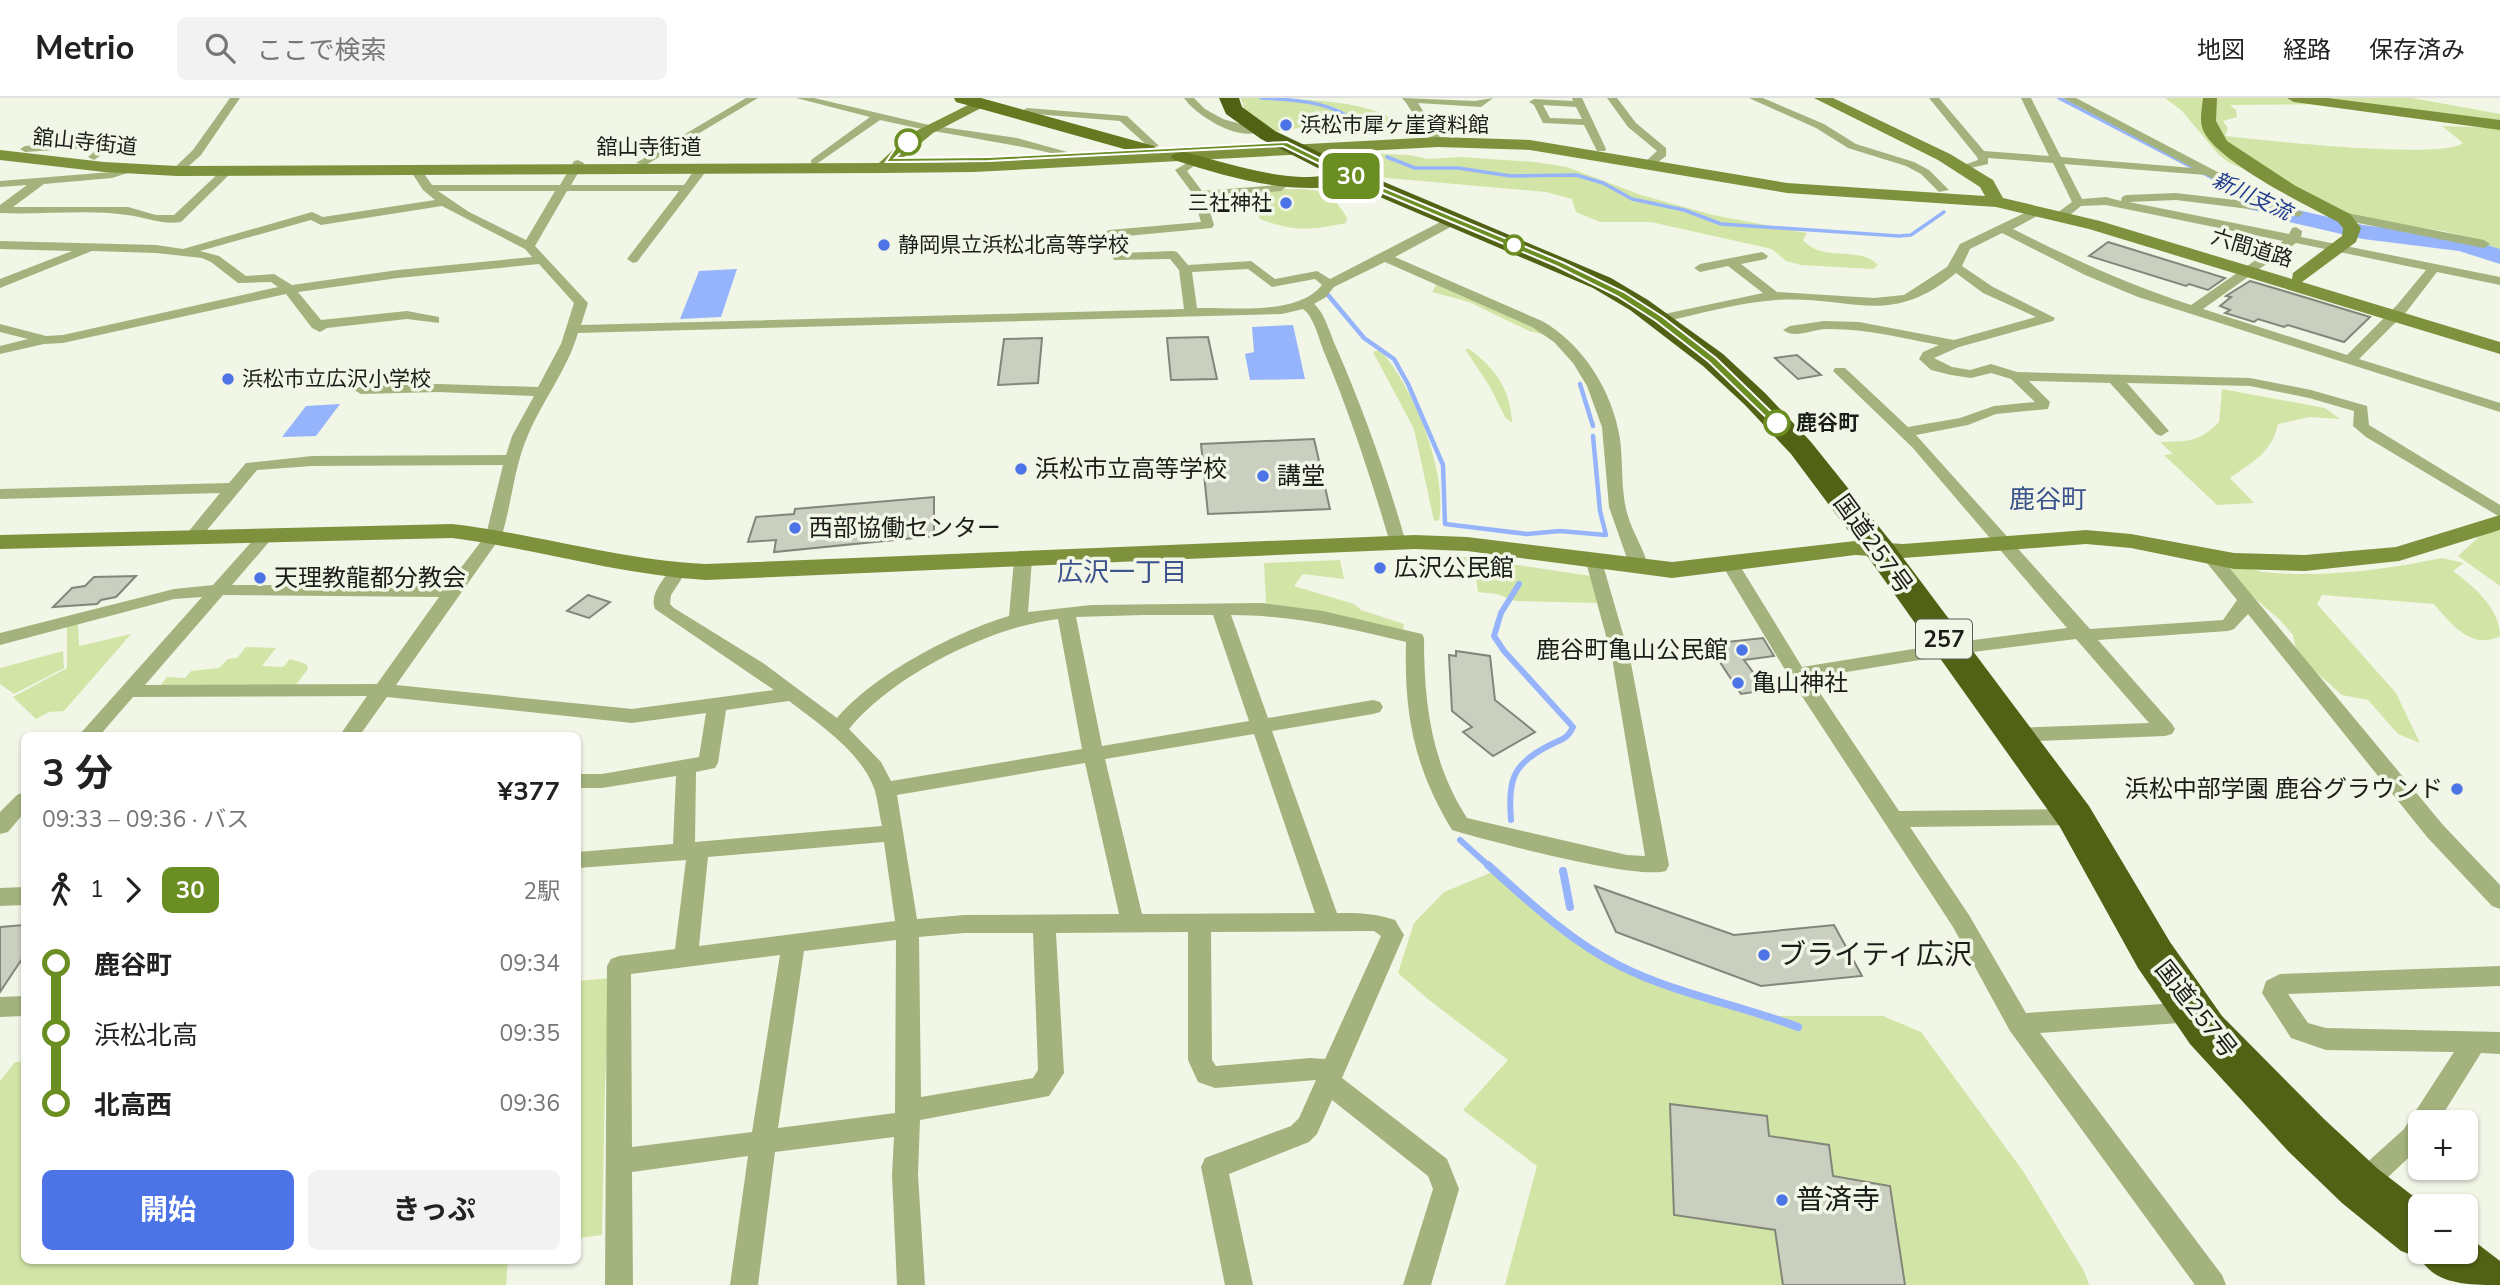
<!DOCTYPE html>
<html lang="ja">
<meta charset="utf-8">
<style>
body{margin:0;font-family:"Nunito Sans","Noto Sans JP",sans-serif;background:#f2f2f2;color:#222;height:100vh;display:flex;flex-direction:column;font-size:26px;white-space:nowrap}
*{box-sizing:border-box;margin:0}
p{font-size:23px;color:#767676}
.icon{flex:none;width:38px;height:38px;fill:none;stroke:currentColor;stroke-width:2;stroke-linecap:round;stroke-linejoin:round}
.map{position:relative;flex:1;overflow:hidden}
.sheet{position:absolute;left:21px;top:634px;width:560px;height:532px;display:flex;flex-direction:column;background:#fff;border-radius:10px;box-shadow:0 2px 5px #0004}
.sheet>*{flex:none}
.badge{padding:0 14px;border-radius:10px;font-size:24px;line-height:46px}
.buttons{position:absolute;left:2408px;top:1012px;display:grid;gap:14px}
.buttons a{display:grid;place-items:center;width:70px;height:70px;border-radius:10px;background:#fff;box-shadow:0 2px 5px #0004;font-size:35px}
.map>.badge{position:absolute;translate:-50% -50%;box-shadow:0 0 0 4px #fff}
.legs{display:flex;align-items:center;gap:10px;height:77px;padding:0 21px;font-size:23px}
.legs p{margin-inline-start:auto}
.head{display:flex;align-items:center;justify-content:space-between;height:119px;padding:0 21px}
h1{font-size:38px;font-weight:700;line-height:52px}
.cta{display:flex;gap:14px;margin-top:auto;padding:14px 21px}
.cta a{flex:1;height:80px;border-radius:10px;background:#4c74e7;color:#fff;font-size:28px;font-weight:700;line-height:80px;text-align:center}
.cta a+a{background:#f2f2f2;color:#222}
ul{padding:0 21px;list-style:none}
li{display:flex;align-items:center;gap:24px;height:70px;font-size:26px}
li i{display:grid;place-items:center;width:10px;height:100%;margin:0 9px;background:currentColor}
li i::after{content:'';width:18px;height:18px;margin:-9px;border:5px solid;border-radius:50%;background:#fff}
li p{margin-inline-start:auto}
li:first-child i{background:linear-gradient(#0000 50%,currentColor 0)}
li:last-child i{background:linear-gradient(currentColor 50%,#0000 0)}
header{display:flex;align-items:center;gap:42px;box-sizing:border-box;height:98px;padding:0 35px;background:#fff;border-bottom:2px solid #e0e0e0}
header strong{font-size:33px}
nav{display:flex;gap:38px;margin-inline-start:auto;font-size:24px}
.search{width:490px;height:63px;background:#f2f2f2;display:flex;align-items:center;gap:18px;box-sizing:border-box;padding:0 24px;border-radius:10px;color:#767676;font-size:26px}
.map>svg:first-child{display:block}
</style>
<header>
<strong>Metrio</strong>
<div class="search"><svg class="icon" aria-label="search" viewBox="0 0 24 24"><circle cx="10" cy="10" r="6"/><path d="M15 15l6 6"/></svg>ここで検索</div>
<nav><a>地図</a><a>経路</a><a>保存済み</a></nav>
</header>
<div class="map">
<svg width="2500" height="1187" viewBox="0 0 2500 1187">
<rect width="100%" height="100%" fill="#f1f6e7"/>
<!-- green -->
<path fill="#d3e5a6" d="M1241 0C1273 0 1389 0 1399 30L1390 34 1346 35 1342 33 1333 17 1312 10 1330 17 1335 24 1274 34 1246 13 1242 7 1247 6 1242 5Z
M2165 0H2412L2500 16V25L2352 6 2230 7 2236 12 2237 19 2223 23 2228 30 2225 38C2262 42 2442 62 2463 45L2442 28 2500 30V152L2473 140 2443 133 2347 118 2228 64 2219 57 2181 12Z
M1358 55 1409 57 1428 61 1461 59 1535 64 1567 69 1641 97 1713 117 1807 135 1803 142C1823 165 1859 147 1878 167L1873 171 1801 167 1786 163 1772 151 1651 124H1600L1576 114 1572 101 1546 94 1376 79 1342 59Z
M1284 91C1317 91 1330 90 1347 120L1346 125C1310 132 1295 134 1260 121L1250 102 1258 96Z
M1437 185 1498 210 1549 238 1529 233 1469 204 1432 194Z
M1465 251H1469C1495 270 1511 292 1512 325L1505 319 1490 289Z
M1380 252C1413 288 1448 374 1439 422L1434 423 1414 331 1373 254Z
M2222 291 2325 310 2340 321 2310 319 2278 326C2272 355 2252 364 2230 380L2254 405 2217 407 2164 357 2173 356 2160 344C2189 343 2198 345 2219 324Z
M2500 433V488L2458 458 2484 434Z
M1450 457 1591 478 1597 505 1515 503 1497 496 1478 494 1475 472 1448 470Z
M2442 460 2464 465 2453 473C2473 488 2500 510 2500 538 2472 553 2451 526 2434 506L2322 497 2317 506 2396 595 2420 645 2398 636 2368 602 2342 597 2297 557 2293 537 2279 521 2237 485 2221 467C2234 462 2249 472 2263 474 2322 480 2384 472 2442 460Z
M1340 462 1344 481 1303 476 1294 488 1354 506 1361 512 1404 526 1403 532 1266 505 1264 465Z
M78 525 79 548 131 536 64 613 49 614 36 621 13 599 67 570V528Z
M246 549 276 550 262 568 283 569 290 561 306 566 308 571 295 588H160L167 579 185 580 191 573 219 570 228 561 237 560Z
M63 553 64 570 14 596 0 586V570Z
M1495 773 1555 831 1600 861 1675 894 1758 918H1883L1921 934 2023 1073 2084 1173 2089 1187H1505L1537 1068 1463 1012 1508 962 1429 902 1398 875 1414 825 1444 794Z
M611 880 605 987 602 1137 578 1140V883Z
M15 964H24V1162H508L506 1187H0V983Z"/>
<!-- water -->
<path fill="#96b4fb" d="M737 171 721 219 680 221 699 173Z
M1293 227 1305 281 1250 282 1245 256 1254 254 1252 229Z
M340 306 316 338 282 339 306 308Z"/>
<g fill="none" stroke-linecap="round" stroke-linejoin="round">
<!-- stream-far3 -->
<path stroke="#96b4fb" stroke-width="3.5" d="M1261 0C1304 2 1338 4 1370 35
M2059 0 2280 115
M1387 59 1415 70H1458L1511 78 1576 77 1603 85 1632 101 1684 112 1721 126 1899 138 1911 137 1944 114
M2250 110 2274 114"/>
<!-- stream-far2 -->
<path stroke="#96b4fb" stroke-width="4.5" d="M1328 197 1364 240 1394 261 1408 286 1443 367 1445 426 1527 436 1560 433 1606 437 1600 413 1593 338
M1580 286 1593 328"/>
<!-- stream-far1 -->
<path stroke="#96b4fb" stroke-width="6" d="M1511 722C1508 680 1513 665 1552 646 1563 641 1568 640 1573 629L1504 553 1494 538 1501 515 1519 486
M1460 742 1490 769"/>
<!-- stream -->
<path stroke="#96b4fb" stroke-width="8" d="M1488 767C1529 804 1570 843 1620 868 1676 896 1740 907 1798 929
M1563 773 1570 809"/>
<!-- river -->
<path fill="#96b4fb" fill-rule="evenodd" d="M2280 108 2363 127 2463 139 2500 151V166L2459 153 2363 141 2272 120 2269 115 2272 110Z"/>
</g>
<!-- building -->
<path fill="#cacfc0" stroke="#828779" stroke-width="2" d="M2108 144 2225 180 2208 192 2189 186 2186 188 2089 158Z
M2250 183 2284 193 2370 219 2344 244 2288 227 2284 229 2258 221 2254 224 2225 215 2230 212 2220 208 2231 199 2226 198Z
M1208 239 1217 281 1171 282 1167 240Z
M1042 240 1038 285 998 287 1004 241Z
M1797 257 1821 277 1798 281 1775 260Z
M1314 341 1330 411 1208 416 1201 346Z
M934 399V438L774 454 776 442 748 444 756 419 794 416 795 411Z
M136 478 116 499 101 502 97 506 53 509 72 490 85 488 94 479Z
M588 497 610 504 589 520 567 513Z
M1763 540 1774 558 1744 562 1766 592 1741 596 1708 546Z
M1456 553 1490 558 1495 602 1535 634 1493 658 1463 634 1472 629 1452 613 1449 557 1456 558Z
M1595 788 1734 837 1834 827 1862 878 1761 888 1616 834Z
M24 827V858L0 894V829Z
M1670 1006 1767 1018 1769 1038 1829 1047 1833 1078 1890 1088 1905 1187H1783L1775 1132 1674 1117Z"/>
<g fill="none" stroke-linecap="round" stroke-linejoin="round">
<!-- street -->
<path fill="#a4b37d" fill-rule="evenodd" d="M230 0H240L201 57 181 75H173V71L193 52Z
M746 0H758L646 67 636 65Z
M796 0H814L929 27 1017 40 1078 57 1072 60C1009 44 944 37 880 22L815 67 811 66V62L870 19Z
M1184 0H1194L1205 11 1223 21 1262 32C1242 46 1196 18 1184 0Z
M1402 0 1475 3 1493 0 1481 9 1418 5 1443 44 1438 47C1425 41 1414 13 1402 0Z
M1572 0H1582L1606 51 1605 53H1597L1584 27 1543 25 1534 7 1529 4 1534 1 1573 3ZM1543 7 1576 9 1582 21 1550 20Z
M1607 0H1617L1636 25 1666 50V58L1653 68H1645V64L1657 53 1628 29Z
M1749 0H1763L1824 26 1856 46 1914 64 1929 72 1949 92 1939 94 1921 76 1906 68 1848 50 1816 30Z
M1929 0H1939L1984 53 2049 58 2021 0H2031L2061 59 2193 70 2063 0H2076L2275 104 2304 115 2298 119 2261 106V111L2257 112 2176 102 2129 104 2289 136 2292 130 2296 129 2302 133 2301 139 2500 179V187L2437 174 2407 213 2359 261 2500 305V314L2138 199 2085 177 2002 135 1970 151 1962 168 1993 189 2055 220 2053 223 1959 249 1934 260 1952 269 1970 272 1991 266 2017 274 2250 280 2311 292 2367 308 2369 327 2500 407V419L2366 339 2353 328 2354 313 2309 300 2250 288 2127 285 2169 333 2161 338 2156 336 2110 285 2029 283 2050 304 2048 311 1996 316 1968 327 1916 337 2090 531 2223 522 2237 502 2202 459 2205 455H2217L2443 727 2500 787V811L2492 808 2427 739 2248 516 2234 531 2228 533 2098 542 2172 626 2175 631 2172 636 2165 638 2015 644 2008 642 2005 637 2008 632 2015 630 2149 625 2076 541 1950 557 1810 580 1899 713 2075 711 2082 713 2086 719 2082 725 2075 727 1910 729 1969 817 2026 915 2193 904 2202 907 2205 914 2202 921 2193 924 2040 935 2222 1177 2226 1187H2195L2010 933 1953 829 1790 580 1722 467 1731 462 1737 463 1802 569 1950 545 2067 530 1912 349 1833 273 1835 270H1845L1908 329 1960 320 1994 308 2035 304 2011 281 1991 275 1971 280 1951 277 1931 272 1919 261 1923 254 1939 247C1902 240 1863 230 1825 231 1812 232 1793 241 1783 232L1790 228 1824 223 1859 224 1954 242 2036 219 1983 195 1956 175C1889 231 1851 197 1776 202 1737 205 1698 216 1660 225L1653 221 1655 218 1763 195 1728 168 1700 174 1694 170 1700 166 1762 154 1768 158 1766 161 1741 166 1777 194 1874 200 1904 197 1947 169 1960 146 2037 109 2043 113 2041 116 2013 131C2071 160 2129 187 2191 207L2283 143 2106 107 2081 108 2065 121H2057V115L2072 104 2053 65 1988 60V66L1958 73V69L1978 62 1977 59ZM2064 66 2206 77 2260 105 2249 100 2244 103 2176 95 2126 97 2122 99 2121 103 2106 99 2082 101ZM2296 145 2426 172 2397 207 2347 257 2203 211Z
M1027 10 1127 18 1159 48 1150 50 1120 23 1023 15 1022 13Z
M112 42 116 43V47L94 62 88 59 100 49 25 54 20 51 25 48Z
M1195 60 1201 63 1187 73 1202 93 1277 87 1286 81 1292 84 1281 93 1206 100 1214 127 1212 130 1116 139 1123 155 1173 153 1177 154 1188 167 1251 163 1275 181 1317 173 1330 181 1450 119H1458V125L1395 159 1542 223C1583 246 1613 294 1620 341 1623 364 1621 388 1626 411 1630 429 1640 444 1646 461L1648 469 1645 473H1633L1630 469 1609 409 1602 329 1587 288 1573 265 1554 244 1532 229 1385 164 1334 189 1326 199 1314 206C1325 215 1330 236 1336 249 1364 313 1387 378 1406 445L1398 450 1390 445C1371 380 1350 316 1324 254 1319 241 1314 219 1303 211L1282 216 578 235C567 272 543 302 528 337 514 369 512 404 502 437L396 587 632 611 774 592 655 511C649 496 663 483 671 470L677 469 686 474 671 497 670 506 674 510 763 565 837 620C873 577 955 534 1009 518L1014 462 1023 457 1032 462 1028 514 1091 507 1262 505 1323 513 1422 536 1424 540C1424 605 1431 664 1467 720L1627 757 1645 758 1612 560 1586 464 1595 459 1601 460 1630 560 1669 767 1666 773C1637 782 1489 743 1452 732 1414 669 1404 617 1406 544 1348 530 1291 517 1231 517L1268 620 1373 602 1380 604 1383 609 1380 614 1373 616 1272 633 1337 815C1358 815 1375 815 1395 822L1404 837 1342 980 1447 1061 1459 1091 1431 1187H1403L1433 1091 1428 1078 1332 1002 1317 1036 1309 1044 1229 1076 1253 1187H1225L1201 1069 1205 1060 1291 1028 1299 1020 1316 982 1215 990 1198 984 1188 962V834L1056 835 1064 975 1049 998 920 1022 918 1077 925 1187H897L892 1077 894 1039 775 1054 758 1187H730L748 1058 632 1074 633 1187H605L607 868 611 861 619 858 675 851 686 762 578 770V754L673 746 676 678 602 690H578V676H602L699 659 706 615 632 625 387 599 360 637H340L367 598 133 599 100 637H79L202 499 174 501 0 547V535L174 491 213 487 261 433 267 432 275 437 232 487 447 488 486 437 503 367 312 368 257 372 198 443 192 444 184 439 220 395 0 401V391L229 385 246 365 312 358 506 357 512 338 534 298 438 294 361 296 354 292 361 288 438 286 538 289 561 246 574 205 539 166 398 180 298 194 321 222 407 213 439 219V225L407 221 327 230 320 234 312 230 286 196 63 245 44 246 0 256V248L28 241 0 234V226L46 238 63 237 278 189 271 184 238 185 211 164 202 160 156 155 92 153 0 190V181L72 153 0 151V143L156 147 183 151 312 114 323 119 435 102 423 92 410 72 416 69 420 70 432 87H560L574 63 578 62 584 65 571 87H684C690 79 696 66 707 68V72L637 164 633 165 627 161 679 93H567L535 148 588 205 581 227 1184 211 1179 172 1170 161 1114 162 1103 136 1109 132 1201 124 1193 96 1175 72ZM438 93H555L526 142 469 114ZM442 108 525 151 532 159 398 172 292 187 274 176 246 178 219 158 200 153 311 122 321 127ZM1248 171 1272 189 1315 181 1322 187C1297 218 1234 209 1197 210L1192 174ZM223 497 439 499 377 586 145 587ZM1144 517H1213L1249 623 1102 648 1076 519ZM1058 521 1082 651 891 683 881 664 849 631C893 577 990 529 1058 521ZM789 603C819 626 860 653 874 690 878 702 879 716 882 728L695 744 696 674 715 670 718 665 726 612ZM1254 636 1315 815 1142 816 1105 661ZM1085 665 1119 816 964 817 917 821 897 697ZM884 744 895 823 699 848 708 759ZM1374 833 1381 838 1325 961 1310 960 1216 968 1212 962 1211 834ZM964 835H1033L1038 972 1033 980 921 999 919 839ZM896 842 895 1015 778 1030 804 853ZM780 857 752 1034 632 1049 631 876Z
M130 68 134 69V73L112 80 44 86 13 109H128L156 117H174L223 71 233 73 181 124C161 127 146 119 127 117 89 111 40 117 0 115V107L27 87 0 89V83L111 74Z
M2337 113 2484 142 2490 146 2484 150 2333 120 2331 117Z
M24 694V715L8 734 0 736V714L17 697Z
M24 789V807L0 808V790Z
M2500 868V888L2288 896 2308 925 2326 930 2500 934V956L2481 955 2438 1024H2420V1049L2369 1097 2360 1101 2351 1097 2347 1088 2351 1079 2404 1031 2454 954 2326 952 2291 940 2262 895 2266 883 2280 876Z
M24 898V918L0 919V899Z"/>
<!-- secondary -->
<path fill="#7e923d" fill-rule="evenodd" d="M1814 0H1833L1950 56 1993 82 2003 100 2100 123 2292 181 2293 175 2342 138 2343 130 2338 124C2306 107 2217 64 2203 32 2199 22 2202 11 2203 0H2217L2216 23 2227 43 2294 87 2350 116 2361 130 2356 144 2302 184 2500 244V256L2089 131 1996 109 1787 95 1530 52 1438 49 974 74 884 75 177 78 104 74 0 62V52L104 64 177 68 879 65 910 36 980 1 985 2 987 5 985 8 933 35 897 65 974 64 1438 39 1530 42 1787 85 1985 98 1980 89 1938 62Z
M2287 0H2328L2500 22V32L2294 4Z
M2500 417V432L2399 463 2305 473 2234 471 2131 450 2086 446 1903 460 1855 457 1672 480 1467 453 1415 451 706 482C620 477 537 451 452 440L0 451V437L452 426C537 436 620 462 706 466L1415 437 1467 439 1672 464 1855 443 1903 446 2086 432 2131 436 2234 455 2305 457 2396 449Z"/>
<!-- primary -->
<path fill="#667820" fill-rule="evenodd" d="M954 0H981L1154 48 1157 52 1154 56H1142L956 4Z
M1180 53C1221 63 1259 77 1302 79 1316 80 1357 71 1364 80L1362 84C1298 100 1234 81 1174 62L1171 58Z"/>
<!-- highway -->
<path fill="#526215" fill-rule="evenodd" d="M1219 0H1239L1242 9 1275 33 1363 75 1611 180 1648 202 1723 256 1765 295 1811 344 1892 445 2089 708 2170 844 2222 918 2324 1021 2378 1071 2426 1108H2420V1153H2466V1137L2500 1163V1187C2469 1187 2435 1187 2420 1160L2401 1153 2342 1105 2288 1053 2190 946 2138 870 2060 729 1868 459 1791 356 1745 307 1703 268 1630 212 1593 190 1347 85 1261 41 1226 16Z"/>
</g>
<!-- line-1 -->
<path fill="#6b8e23" stroke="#fff" stroke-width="2" d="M908 41 911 45 895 60 989 59 1287 44 1358 79 1562 164 1624 194 1663 219 1716 260 1783 325 1774 327 1709 264 1656 223 1617 198 1556 168 1352 82 1283 48 989 63 886 64 896 49Z"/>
<!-- markers -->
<g fill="#4c74e7" stroke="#f1f6e7" stroke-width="2.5">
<circle cx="1286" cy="27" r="7"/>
<circle cx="1286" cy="105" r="7"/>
<circle cx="884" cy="147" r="7"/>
<circle cx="228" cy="281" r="7"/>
<circle cx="1021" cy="371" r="7"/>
<circle cx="1263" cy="378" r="7"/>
<circle cx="795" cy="430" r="7"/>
<circle cx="1380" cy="470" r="7"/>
<circle cx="260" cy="480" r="7"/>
<circle cx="1742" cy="552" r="7"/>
<circle cx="1738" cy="585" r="7"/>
<circle cx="2457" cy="691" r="7"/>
<circle cx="1764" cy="857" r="7"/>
<circle cx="1782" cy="1102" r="7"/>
</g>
<g fill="#fff" stroke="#6b8e23" stroke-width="3.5">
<circle cx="908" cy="44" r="12"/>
<circle cx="1514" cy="147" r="9"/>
<circle cx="1777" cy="325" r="12"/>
</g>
<g text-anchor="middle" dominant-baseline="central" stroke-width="7" stroke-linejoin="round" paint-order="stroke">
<!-- far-poi labels -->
<g font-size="21" fill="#1b1d18" stroke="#f1f6e7" text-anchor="start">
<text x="1300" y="27">浜松市犀ヶ崖資料館</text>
<text x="1272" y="105" text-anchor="end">三社神社</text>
<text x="898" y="147">静岡県立浜松北高等学校</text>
<text x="242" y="281">浜松市立広沢小学校</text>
</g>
<!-- far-street labels -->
<g font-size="21" fill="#1b1d18" stroke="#f1f6e7">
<text transform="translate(85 44) rotate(6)">舘山寺街道</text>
<text x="649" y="49">舘山寺街道</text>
<text transform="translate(2252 150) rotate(17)">六間道路</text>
</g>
<!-- far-water labels -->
<g font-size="21" font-style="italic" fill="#243e8f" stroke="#f1f6e7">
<text transform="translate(2252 98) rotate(25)">新川支流</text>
</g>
<!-- far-stop labels -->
<g font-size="21" font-weight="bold" fill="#1b1d18" stroke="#f1f6e7" text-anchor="start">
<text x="1796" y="325">鹿谷町</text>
</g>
<!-- shield labels -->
<rect fill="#f1f6e7" stroke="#5b5e56" stroke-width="2" x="1916" y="521.5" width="56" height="39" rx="5"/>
<g font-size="23" font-weight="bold" fill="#1b1d18">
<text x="1944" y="541">257</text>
</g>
<!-- poi labels -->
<g font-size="24" fill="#1b1d18" stroke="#f1f6e7" text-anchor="start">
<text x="1035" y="371">浜松市立高等学校</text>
<text x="1277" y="378">講堂</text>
<text x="809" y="430">西部協働センター</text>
<text x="1394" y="470">広沢公民館</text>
<text x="274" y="480">天理教龍都分教会</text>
<text x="1728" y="552" text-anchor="end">鹿谷町亀山公民館</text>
<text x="1752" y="585">亀山神社</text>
<text x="2443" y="691" text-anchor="end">浜松中部学園 鹿谷グラウンド</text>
</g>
<!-- street labels -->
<g font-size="24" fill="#1b1d18" stroke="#f1f6e7">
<text transform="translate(1873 446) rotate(54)">国道257号</text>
<text transform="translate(2196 911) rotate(52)">国道257号</text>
</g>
<!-- neighbourhood labels -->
<g font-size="26" fill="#3b528c" stroke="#f1f6e7">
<text x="2048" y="401">鹿谷町</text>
<text x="1122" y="474">広沢一丁目</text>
</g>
<!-- near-poi labels -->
<g font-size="28" fill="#1b1d18" stroke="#f1f6e7" text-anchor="start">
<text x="1778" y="857">ブライティ広沢</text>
<text x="1796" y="1102">普済寺</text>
</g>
</g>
</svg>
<div class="buttons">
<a>+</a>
<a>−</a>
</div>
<b class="badge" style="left:1351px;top:78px;background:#6b8e23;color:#fff">30</b>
<section class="sheet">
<div class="head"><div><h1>3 分</h1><p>09:33 – 09:36 · バス</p></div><b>¥377</b></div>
<div class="legs"><svg class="icon" aria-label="walk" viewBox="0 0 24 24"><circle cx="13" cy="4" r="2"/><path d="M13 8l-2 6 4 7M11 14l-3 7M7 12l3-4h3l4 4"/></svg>1<svg class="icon" aria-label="forward" viewBox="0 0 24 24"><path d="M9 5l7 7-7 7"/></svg><b class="badge" style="background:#6b8e23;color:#fff">30</b><p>2駅</p></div>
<ul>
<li><i style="color:#6b8e23"></i><b>鹿谷町</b><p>09:34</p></li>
<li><i style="color:#6b8e23"></i><span>浜松北高</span><p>09:35</p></li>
<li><i style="color:#6b8e23"></i><b>北高西</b><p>09:36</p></li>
</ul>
<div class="cta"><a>開始</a><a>きっぷ</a></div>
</section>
</div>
